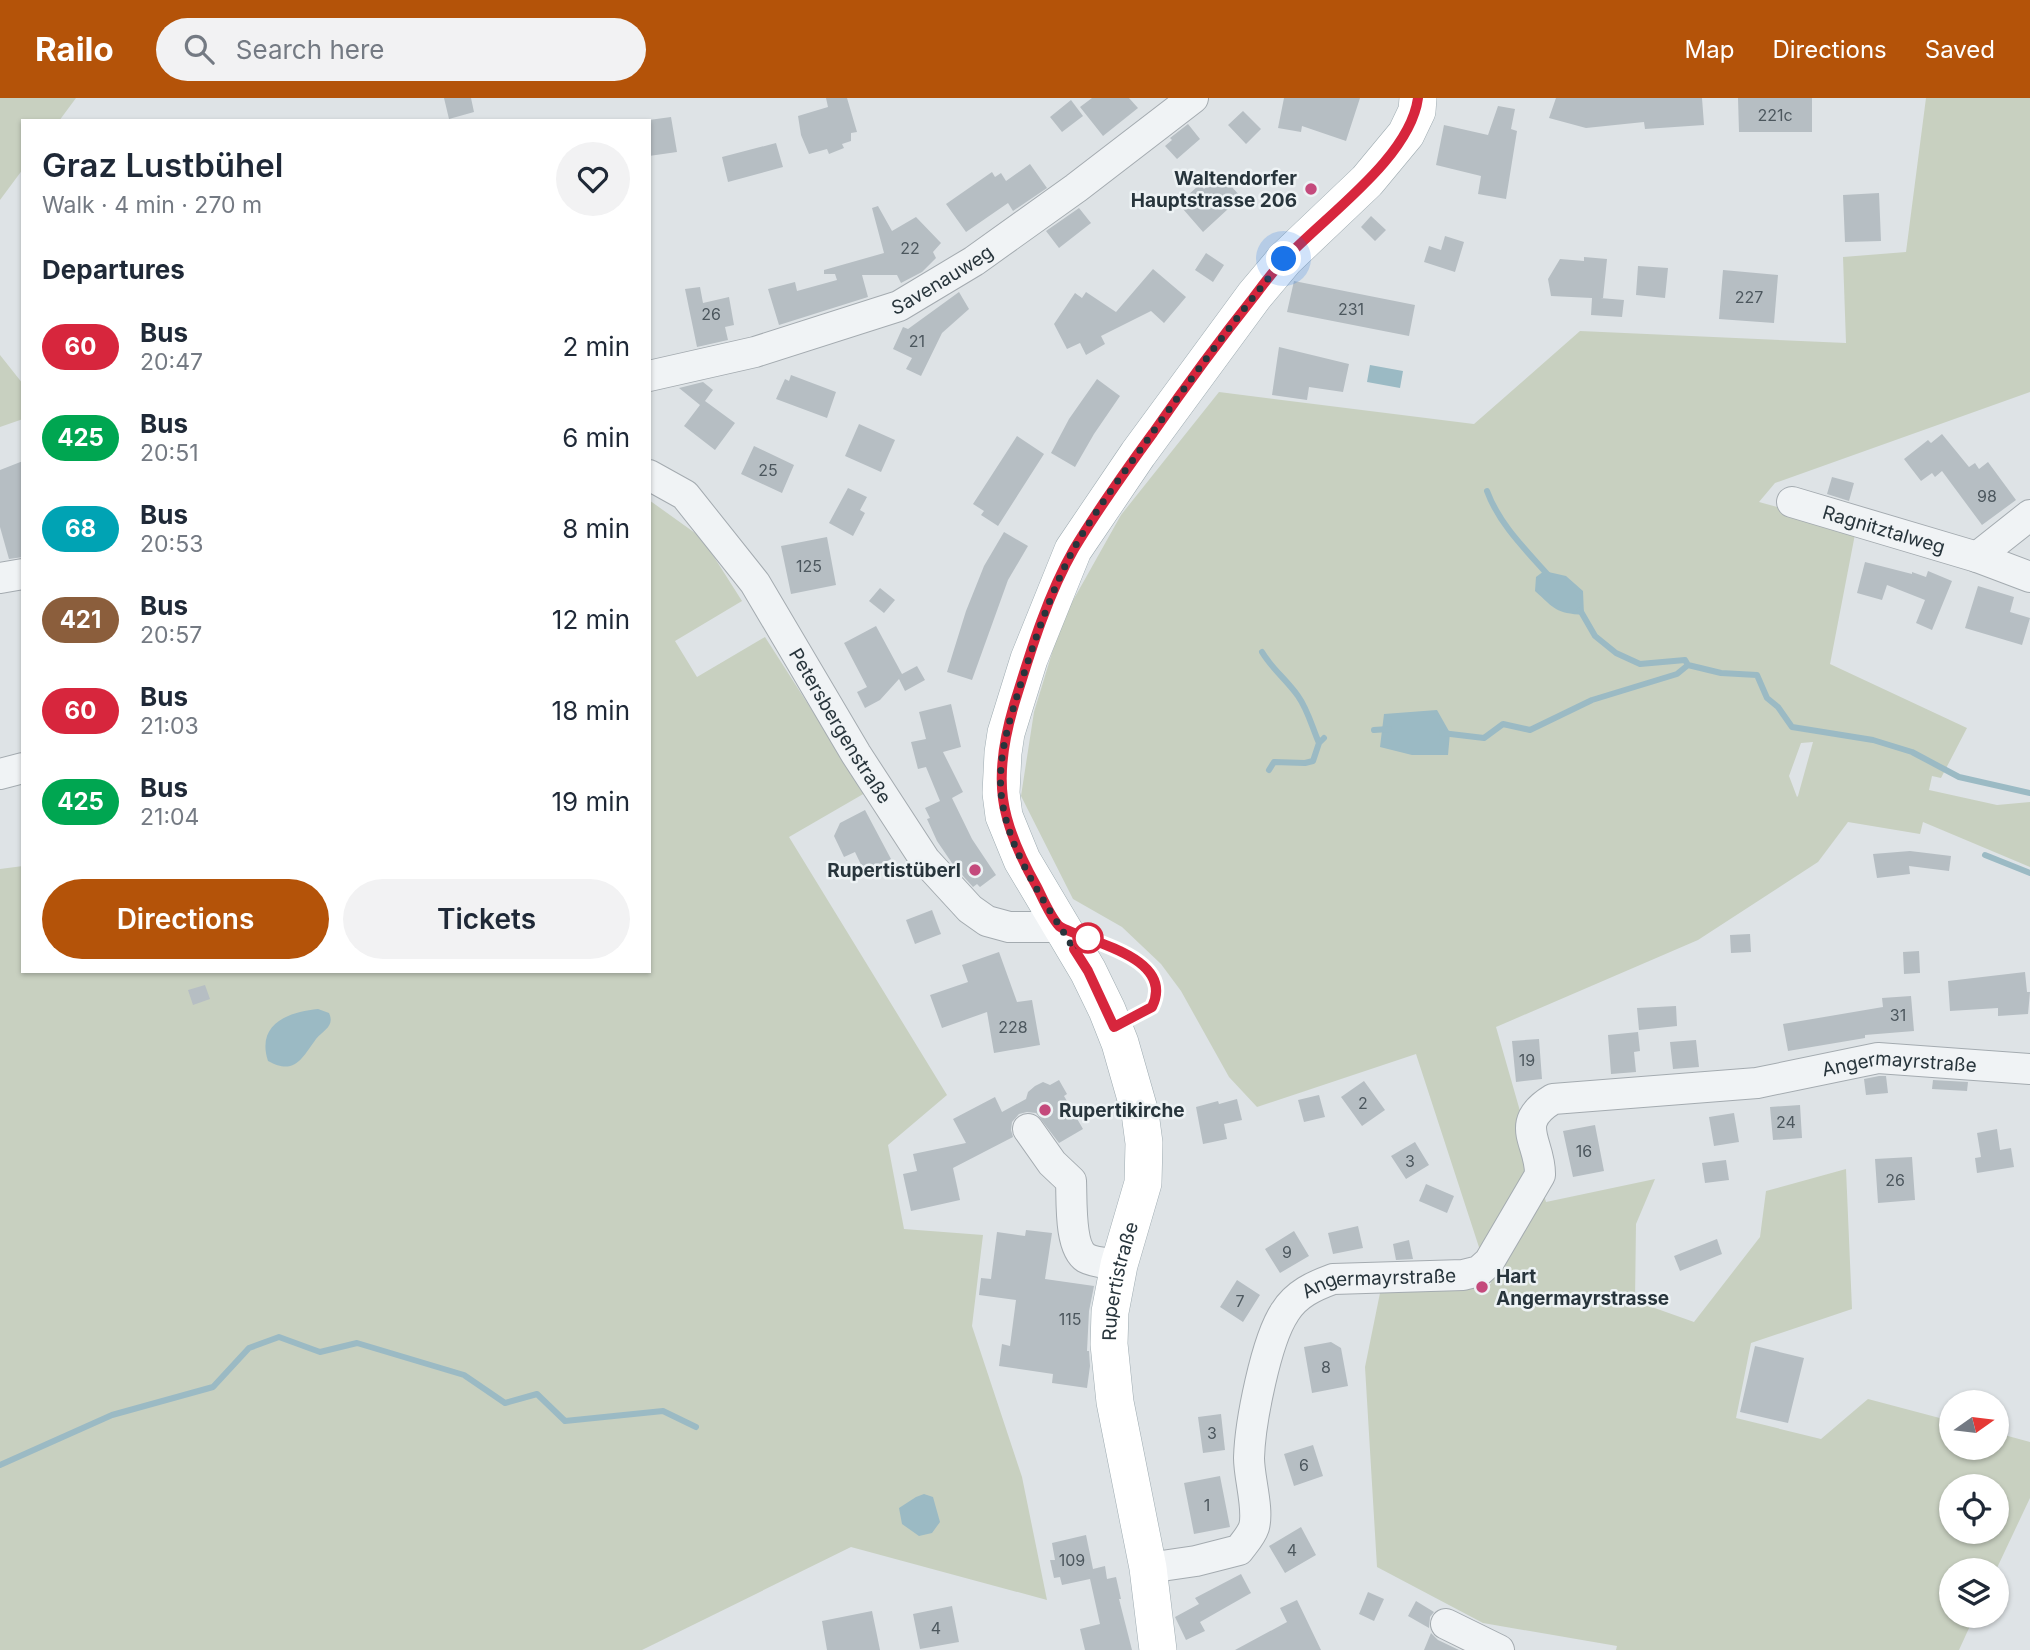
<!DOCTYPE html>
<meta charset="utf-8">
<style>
body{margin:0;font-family:Inter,sans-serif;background:#f2f2f3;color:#1f2937;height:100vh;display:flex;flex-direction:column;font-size:26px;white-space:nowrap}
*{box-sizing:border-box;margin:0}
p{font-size:23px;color:#747a83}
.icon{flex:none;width:38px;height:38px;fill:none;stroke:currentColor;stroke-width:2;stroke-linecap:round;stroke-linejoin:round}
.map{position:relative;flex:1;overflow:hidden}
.side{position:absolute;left:21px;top:21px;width:630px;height:854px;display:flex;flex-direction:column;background:#fff;border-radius:0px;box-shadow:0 2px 5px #0004}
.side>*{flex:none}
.badge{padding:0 14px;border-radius:23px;font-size:24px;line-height:46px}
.needle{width:46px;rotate:76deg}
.controls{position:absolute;left:1939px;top:1292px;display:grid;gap:14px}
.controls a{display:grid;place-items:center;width:70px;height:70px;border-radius:50%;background:#fff;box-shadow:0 2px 5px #0004;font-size:35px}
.you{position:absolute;width:35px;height:35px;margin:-18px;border:5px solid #fff;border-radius:50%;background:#1a73e8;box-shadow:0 0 0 10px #1a73e833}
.map>.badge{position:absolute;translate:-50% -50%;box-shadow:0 0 0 4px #fff}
h2{padding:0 21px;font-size:26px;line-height:63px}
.round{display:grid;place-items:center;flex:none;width:74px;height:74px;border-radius:37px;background:#f2f2f3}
.overview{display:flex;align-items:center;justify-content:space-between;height:119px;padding:0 21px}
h1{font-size:33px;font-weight:600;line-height:52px}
.action{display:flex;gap:14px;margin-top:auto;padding:14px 21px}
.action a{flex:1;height:80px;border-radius:42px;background:#b45309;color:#fff;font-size:28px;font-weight:600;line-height:80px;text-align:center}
.action a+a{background:#f2f2f3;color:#1f2937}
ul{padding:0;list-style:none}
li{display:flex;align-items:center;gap:21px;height:91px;padding:0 21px}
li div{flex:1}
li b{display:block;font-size:26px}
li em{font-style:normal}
li .badge{min-width:77px;font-weight:700;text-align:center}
header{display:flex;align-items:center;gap:42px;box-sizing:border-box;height:98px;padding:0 35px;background:#b45309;color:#fff}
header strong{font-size:33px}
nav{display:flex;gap:38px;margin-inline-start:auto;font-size:24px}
.search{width:490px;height:63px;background:#f2f2f3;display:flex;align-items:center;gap:18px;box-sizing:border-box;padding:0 24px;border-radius:38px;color:#747a83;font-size:26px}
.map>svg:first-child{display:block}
</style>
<header>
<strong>Railo</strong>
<div class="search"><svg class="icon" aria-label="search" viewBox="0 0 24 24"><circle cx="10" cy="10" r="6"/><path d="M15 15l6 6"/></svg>Search here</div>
<nav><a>Map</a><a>Directions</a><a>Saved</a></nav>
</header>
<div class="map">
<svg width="2030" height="1552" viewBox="0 0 2030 1552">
<rect width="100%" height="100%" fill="#dee3e6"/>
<!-- green -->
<path fill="#c8d0c0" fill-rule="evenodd" d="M0 0H76L59 23H23V71L0 102Z
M1926 0H2030V294L1775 385 1759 404 1856 431 1830 566 1967 630 1941 680 1932 678 1929 692 1997 707 2030 704V769L1923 724 1920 736 1848 724 1818 764 1698 842 1496 929 1546 1104 1655 1081 1636 1126 1635 1203 1694 1224 1760 1139 1766 1093 1846 1071 1852 1211 1751 1245 1736 1320 1821 1341 1868 1301 1951 1323V1349H1997V1335L2030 1344V1400L1996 1472H1951V1517H1975L1959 1552H1616L1617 1548 1483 1525 1377 1469 1365 1269 1380 1195 1491 1186 1416 956 1257 1009 1229 979 1181 893 1161 866 1122 829 1073 801 1021 698 1034 614 1062 522 1121 417 1219 294 1474 326 1580 233 1846 245 1843 159 1906 154ZM1813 644 1798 698 1797 699 1789 678 1801 645ZM1951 1388H1997V1433H1951Z
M0 257 23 286V321L0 329Z
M649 402 702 440 742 503 675 543 697 579 765 539 865 695 789 739 947 997 888 1047 904 1131 983 1137 972 1228 1022 1379 1047 1502 851 1449 642 1552H0V771L23 768V873H649Z"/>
<!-- water -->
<path fill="#9bbac4" d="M1370 267 1403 273 1400 290 1367 284Z
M1544 473 1566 478 1583 493 1584 517C1555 515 1555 511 1535 493L1536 479Z
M1437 612 1450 635 1448 657H1412L1380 649 1384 616Z
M318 911 329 915C335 928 324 932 316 941 302 960 295 978 268 963 256 926 288 914 318 911Z
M924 1396 933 1399 940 1424 932 1435 919 1438 902 1426 899 1410 916 1399Z"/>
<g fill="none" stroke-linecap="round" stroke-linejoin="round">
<!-- stream -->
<path stroke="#9bbac4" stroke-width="6" d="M1487 393C1499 426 1526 452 1549 478
M1580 512 1595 538 1616 555 1640 566 1685 562 1688 567
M1262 554C1272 571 1286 581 1298 598 1308 612 1312 629 1319 645
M1374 632 1389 631
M1442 635 1484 640 1503 626 1530 632 1592 602 1677 576 1688 567 1721 575 1757 577 1767 600 1778 609 1792 629 1873 642 1912 654 1959 679 2030 695
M1269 672 1274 664 1305 665 1313 663 1319 645 1324 640
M1985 757 2030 775
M0 1367 112 1317 213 1289 249 1250 279 1239 320 1254 357 1245 464 1277 505 1305 537 1296 565 1323 663 1313 696 1329"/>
</g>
<!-- building -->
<path fill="#b6bec3" d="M444 0H471L474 14 449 21Z
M826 0H847L857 34 851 35V43L842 46 844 50 829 56 827 51 809 56 801 37 798 18 828 9Z
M1092 0H1129L1138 10 1103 38 1080 9Z
M1284 0H1360L1346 43 1302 28 1301 34 1278 30Z
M1556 0H1702L1704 27 1645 31 1644 24 1586 30 1549 20Z
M1738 0H1812V34H1739Z
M1071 2 1083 18 1062 34 1050 19Z
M1498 8 1515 11 1511 31 1517 33 1506 101 1478 96 1481 78 1436 67 1444 27 1488 37Z
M1243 13 1261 31 1246 46 1228 27Z
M671 19 677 54 649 58V22Z
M1188 26 1200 41 1177 61 1165 48 1172 42 1170 40Z
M776 45 783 69 728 84 722 59Z
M1030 66 1047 90 1013 113 1008 105 966 134 946 106 992 74 995 79 1001 75 1006 83Z
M1220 76 1241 99 1203 134 1183 111 1189 105 1185 100 1200 86 1204 91Z
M1879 95 1881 143 1845 144 1843 97Z
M878 108 892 133 916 119 941 145 933 154 936 160 922 174 901 185 897 177H862L868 199 779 227 768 191 795 184 797 193 837 182 835 176H824V172L884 155 872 110Z
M1079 110 1091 125 1059 150 1046 133Z
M1371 118 1386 132 1375 143 1361 129Z
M1445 138 1464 144 1455 174 1424 164 1429 148 1441 152Z
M1206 155 1224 167 1213 184 1195 172Z
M1584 159 1607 161 1603 200H1600L1624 202 1622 219 1591 217 1592 200 1551 198 1548 181 1560 161 1584 163Z
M1638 168 1668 170 1665 200 1636 197Z
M1153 171 1186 199 1164 225 1151 213 1101 238 1105 246 1086 257 1080 245 1067 251 1054 226 1075 195 1082 200 1086 194 1116 214Z
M1723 172 1778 177 1774 225 1719 221Z
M1294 183 1415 207 1409 238 1287 214Z
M700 189 703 205 729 199 734 227 725 229 728 242 697 249 685 191Z
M959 194 969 211 942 235 921 278 906 271 912 260 893 251 903 229 908 231Z
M1279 249 1349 266 1343 294 1309 289 1307 302 1272 297Z
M791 277 836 294 827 320 776 301 785 281 789 283Z
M1097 281 1120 298 1094 336 1075 369 1051 355 1069 321Z
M703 284 713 292 705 303 735 325 715 352 684 328 700 307 679 290Z
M859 326 895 342 881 374 845 358Z
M1942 336 1969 369 1975 365 1979 371 1988 364 2016 402 1982 427 1942 373 1935 379 1932 375 1921 383 1904 361 1928 342 1931 345Z
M1017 338 1044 356 998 428 981 417 984 413 973 406Z
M754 348 794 367 782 395 741 376Z
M23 363V459L9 461 0 429V372Z
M1832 379 1854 385 1849 403 1827 396Z
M848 390 867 399 860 412 865 415 853 438 829 425Z
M1004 434 1028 448 1008 482 972 582 947 574 966 513 984 468Z
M827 439 836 487 791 496 781 448Z
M1865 464 1912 476V474L1926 479 1928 473 1952 483 1932 532 1916 525 1925 502 1887 487 1882 502 1857 495Z
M1978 488 2014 499 2010 514 2030 520 2022 547 1965 530Z
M880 490 895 502 884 515 869 503Z
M876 528 902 576 917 568 925 582 905 593 899 581 880 602 865 610 857 594 867 589 844 545Z
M951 606 961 649 943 654 963 694 952 700 972 741 996 777 980 789 977 786 973 789 954 768 937 743 927 721 930 720 925 710 940 703 926 669 918 671 911 644 926 641 919 614Z
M865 712 891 761 865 775 855 754 844 759 834 738 840 725Z
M1910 753 1951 758 1949 773 1909 768 1910 776 1877 780 1873 756Z
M932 812 941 836 915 846 906 822Z
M1750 836 1751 854 1731 855 1730 837Z
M1919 853 1920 875 1904 876 1903 854Z
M999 854 1017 904 1032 902 1040 947 994 955 987 914 942 930 930 897 968 884 962 867Z
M2025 874 2027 894H2030L2028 916 1998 918V910L1950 913 1948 883Z
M205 887 210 901 193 907 188 892Z
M1911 898 1914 933 1865 937V940L1788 953 1783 926 1883 909 1882 900Z
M1676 908 1677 928 1639 932 1637 910Z
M1638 934 1640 953 1634 954 1636 974 1611 976 1608 937Z
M1539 941 1542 981 1516 984 1512 943Z
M1696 942 1699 969 1673 971 1670 944Z
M1879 978H1886L1888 995 1866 997 1864 981Z
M1059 982 1067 996 1064 998 1083 1031 1059 1045 1036 1015 1027 1014 1019 1016 1012 1024 1011 1032 1013 1039 953 1070 960 1102 911 1113 903 1076 917 1073 913 1056 966 1045 953 1021 995 999 1002 1014 1026 1001 1028 994 1035 988 1043 984 1050 987Z
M1933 982 1968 984 1967 993 1932 991Z
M1364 983 1385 1012 1362 1028 1341 999Z
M1319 997 1325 1019 1304 1024 1298 1002Z
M1237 1001 1242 1022 1224 1026 1227 1041 1203 1046 1196 1009 1218 1003 1219 1006Z
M1800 1007 1802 1040 1773 1042 1770 1009Z
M1734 1015 1739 1044 1714 1048 1709 1019Z
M1595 1027 1604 1073 1573 1079 1563 1033Z
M1997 1031 2000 1052 2011 1050 2014 1069 1977 1075 1975 1060 1981 1059 1977 1035Z
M1415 1044 1429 1067 1406 1081 1391 1058Z
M1912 1059 1915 1102 1878 1105 1875 1061Z
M1726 1062 1729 1082 1705 1085 1702 1065Z
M1426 1086 1454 1098 1447 1115 1419 1103Z
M1358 1128 1363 1150 1333 1156 1328 1135Z
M1026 1132 1052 1135 1045 1181 1094 1188 1089 1213 1087 1253H1089L1090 1268 1087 1290 1052 1285 1053 1276 999 1268 1002 1246 1010 1248 1016 1202 979 1197 981 1180 991 1181 997 1134 1025 1138Z
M1294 1133 1309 1158 1280 1175 1265 1151Z
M1717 1141 1722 1156 1680 1173 1674 1158Z
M1409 1142 1413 1161 1396 1162 1393 1146Z
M1237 1182 1260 1197 1243 1224 1220 1209Z
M1331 1244 1341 1250 1348 1288 1312 1295 1304 1249Z
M1755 1248 1804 1260 1788 1325 1740 1314Z
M1221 1316 1225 1352 1203 1355 1198 1319Z
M1313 1347 1323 1378 1294 1388 1284 1356Z
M1220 1378 1230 1429 1194 1436 1184 1385Z
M1301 1429 1316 1457 1285 1475 1269 1448Z
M1086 1437 1093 1471 1105 1468 1107 1481 1116 1479 1121 1501H1119L1132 1552H1085L1080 1531 1100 1526 1090 1481 1062 1487 1060 1479 1054 1480 1050 1462H1055L1052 1445Z
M1241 1476 1251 1495 1200 1524 1205 1533 1186 1542 1175 1519 1199 1506 1195 1500Z
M1368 1494 1384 1501 1374 1523 1359 1516Z
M1297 1502 1321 1552H1235L1287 1524 1280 1510Z
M1416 1503 1434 1514 1430 1519 1429 1530 1408 1518Z
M952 1508 959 1544 920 1551 913 1516Z
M872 1513 880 1552H827L822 1523Z
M1431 1535 1438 1542 1459 1552H1424Z"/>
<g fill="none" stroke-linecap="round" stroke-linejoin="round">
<!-- minor casing -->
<g stroke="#a4abb0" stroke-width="32">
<g id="minor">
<path id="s1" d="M649 278 755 254 899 208 974 163 1076 90 1193 0"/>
<path id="s2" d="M649 377 685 397 755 485 856 656 925 762 970 811 987 823 1009 829H1060"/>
<path id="s3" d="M1792 404 1977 459 2030 479"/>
<path d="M1977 459 2030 417"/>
<path d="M0 480 23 476"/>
<path d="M0 676 23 670"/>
<path d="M1028 1031 1052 1065 1071 1083C1072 1101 1069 1149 1086 1160 1095 1165 1109 1165 1119 1167"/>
<path id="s4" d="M1148 1470 1196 1463 1239 1452C1244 1445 1251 1438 1254 1429 1259 1411 1249 1380 1249 1360 1250 1325 1266 1242 1285 1214 1296 1196 1314 1188 1333 1181L1463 1177 1479 1173 1489 1164 1540 1077C1541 1044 1512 1026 1553 1001L1757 985 1878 960 2030 971"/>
<path d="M1446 1526 1499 1552"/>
</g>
</g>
<!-- major casing -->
<g stroke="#9eabb1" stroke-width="38">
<g id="major">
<path id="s5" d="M1158 1552 1148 1470 1115 1304 1109 1246 1110 1214 1119 1167 1143 1085 1144 1045 1140 1015 1120 945 1107 912 1088 873 1022 762 1004 718 1001 695 1003 655 1006 635 1029 561 1073 452 1138 356 1254 198 1285 161 1367 83 1406 36 1417 13 1418 0"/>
</g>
</g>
<!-- minor -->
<use href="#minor" stroke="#f0f3f5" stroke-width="30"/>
<!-- major -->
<use href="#major" stroke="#fff" stroke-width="37"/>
</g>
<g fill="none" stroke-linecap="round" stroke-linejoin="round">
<!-- line casing -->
<g stroke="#fff" stroke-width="16">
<path id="line" d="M1074 851 1088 873 1114 929 1152 909C1173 866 1108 848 1079 837 1073 834 1064 832 1059 828 1050 818 1043 801 1037 789 999 722 992 681 1014 607 1030 555 1047 498 1074 451 1098 411 1126 372 1153 335 1185 289 1218 244 1253 200 1263 187 1273 173 1285 161 1325 118 1410 60 1418 0"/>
</g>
<!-- line -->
<use href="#line" stroke="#d7263d" stroke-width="10"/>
<!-- walk -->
<path stroke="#28353c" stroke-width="7" stroke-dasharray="0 12.6" d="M1088 840 1074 851C1045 804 1006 751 1001 694 998 656 1010 621 1021 585 1035 541 1051 494 1073 452 1096 411 1126 372 1153 334 1195 275 1238 217 1284 161"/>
</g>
<!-- markers -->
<g fill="#c44a7c" stroke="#edf2f4" stroke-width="2.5">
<circle cx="1311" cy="91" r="7"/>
<circle cx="975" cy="772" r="7"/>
<circle cx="1045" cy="1012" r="7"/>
<circle cx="1482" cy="1189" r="7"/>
</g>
<circle fill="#fff" stroke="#d7263d" stroke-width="3.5" cx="1088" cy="840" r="14"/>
<g text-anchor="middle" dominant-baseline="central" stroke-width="5" stroke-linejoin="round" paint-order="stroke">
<!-- number labels -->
<g font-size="16" fill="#4c575e">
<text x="1775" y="17">221c</text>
<text x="910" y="150">22</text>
<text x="1749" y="199">227</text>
<text x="1351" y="211">231</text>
<text x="711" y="216">26</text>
<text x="917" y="243">21</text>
<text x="768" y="372">25</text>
<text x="1987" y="398">98</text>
<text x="809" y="468">125</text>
<text x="1898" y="917">31</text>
<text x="1013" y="929">228</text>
<text x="1527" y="962">19</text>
<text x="1363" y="1005">2</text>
<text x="1786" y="1024">24</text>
<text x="1584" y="1053">16</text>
<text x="1410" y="1063">3</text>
<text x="1895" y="1082">26</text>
<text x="1287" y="1154">9</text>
<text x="1240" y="1203">7</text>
<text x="1070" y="1221">115</text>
<text x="1326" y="1269">8</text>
<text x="1212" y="1335">3</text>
<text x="1304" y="1367">6</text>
<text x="1207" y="1407">1</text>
<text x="1292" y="1452">4</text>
<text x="1072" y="1462">109</text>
<text x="936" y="1530">4</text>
</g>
<!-- poi labels -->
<g font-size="19" font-weight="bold" fill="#28353c" stroke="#edf2f4" text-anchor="end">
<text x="1297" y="80">Waltendorfer<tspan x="1297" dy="22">Hauptstrasse 206</tspan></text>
<text x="961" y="772">Rupertistüberl</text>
<text x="1059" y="1012" text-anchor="start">Rupertikirche</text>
<text x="1496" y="1178" text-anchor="start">Hart<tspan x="1496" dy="22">Angermayrstrasse</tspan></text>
</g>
<!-- street labels -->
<g font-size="19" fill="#28353c" stroke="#edf2f4">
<text stroke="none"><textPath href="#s1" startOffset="310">Savenauweg</textPath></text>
<text stroke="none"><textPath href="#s3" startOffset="96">Ragnitztalweg</textPath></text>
<text stroke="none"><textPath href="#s2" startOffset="320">Petersbergenstraße</textPath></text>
<text stroke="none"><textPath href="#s4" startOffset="1097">Angermayrstraße</textPath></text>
<text stroke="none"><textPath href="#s5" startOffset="374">Rupertistraße</textPath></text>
<text stroke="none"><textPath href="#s4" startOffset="446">Angermayrstraße</textPath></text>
</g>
</g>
</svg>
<div class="controls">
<a><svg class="needle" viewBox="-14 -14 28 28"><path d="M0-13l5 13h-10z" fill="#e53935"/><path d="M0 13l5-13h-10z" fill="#747a83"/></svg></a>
<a><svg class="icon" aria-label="locate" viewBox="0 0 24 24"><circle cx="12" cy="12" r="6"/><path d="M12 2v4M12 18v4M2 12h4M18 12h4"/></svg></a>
<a><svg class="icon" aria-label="layers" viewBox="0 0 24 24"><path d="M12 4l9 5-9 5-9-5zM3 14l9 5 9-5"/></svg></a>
</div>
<div class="you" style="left:1284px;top:161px"></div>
<section class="side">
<div class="overview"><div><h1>Graz Lustbühel</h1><p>Walk · 4 min · 270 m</p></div><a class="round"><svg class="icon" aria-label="heart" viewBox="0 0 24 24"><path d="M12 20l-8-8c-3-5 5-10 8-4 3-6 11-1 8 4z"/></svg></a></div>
<h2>Departures</h2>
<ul>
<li><span class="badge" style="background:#d7263d;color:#fff">60</span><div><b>Bus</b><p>20:47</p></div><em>2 min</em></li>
<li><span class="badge" style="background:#00a651;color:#fff">425</span><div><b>Bus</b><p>20:51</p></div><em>6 min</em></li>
<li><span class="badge" style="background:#00a3b4;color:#fff">68</span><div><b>Bus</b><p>20:53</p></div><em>8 min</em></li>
<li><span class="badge" style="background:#8b5e3c;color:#fff">421</span><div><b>Bus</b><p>20:57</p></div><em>12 min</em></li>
<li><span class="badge" style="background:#d7263d;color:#fff">60</span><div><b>Bus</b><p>21:03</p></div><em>18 min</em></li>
<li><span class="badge" style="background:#00a651;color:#fff">425</span><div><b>Bus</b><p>21:04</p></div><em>19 min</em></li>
</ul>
<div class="action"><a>Directions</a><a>Tickets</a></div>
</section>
</div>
